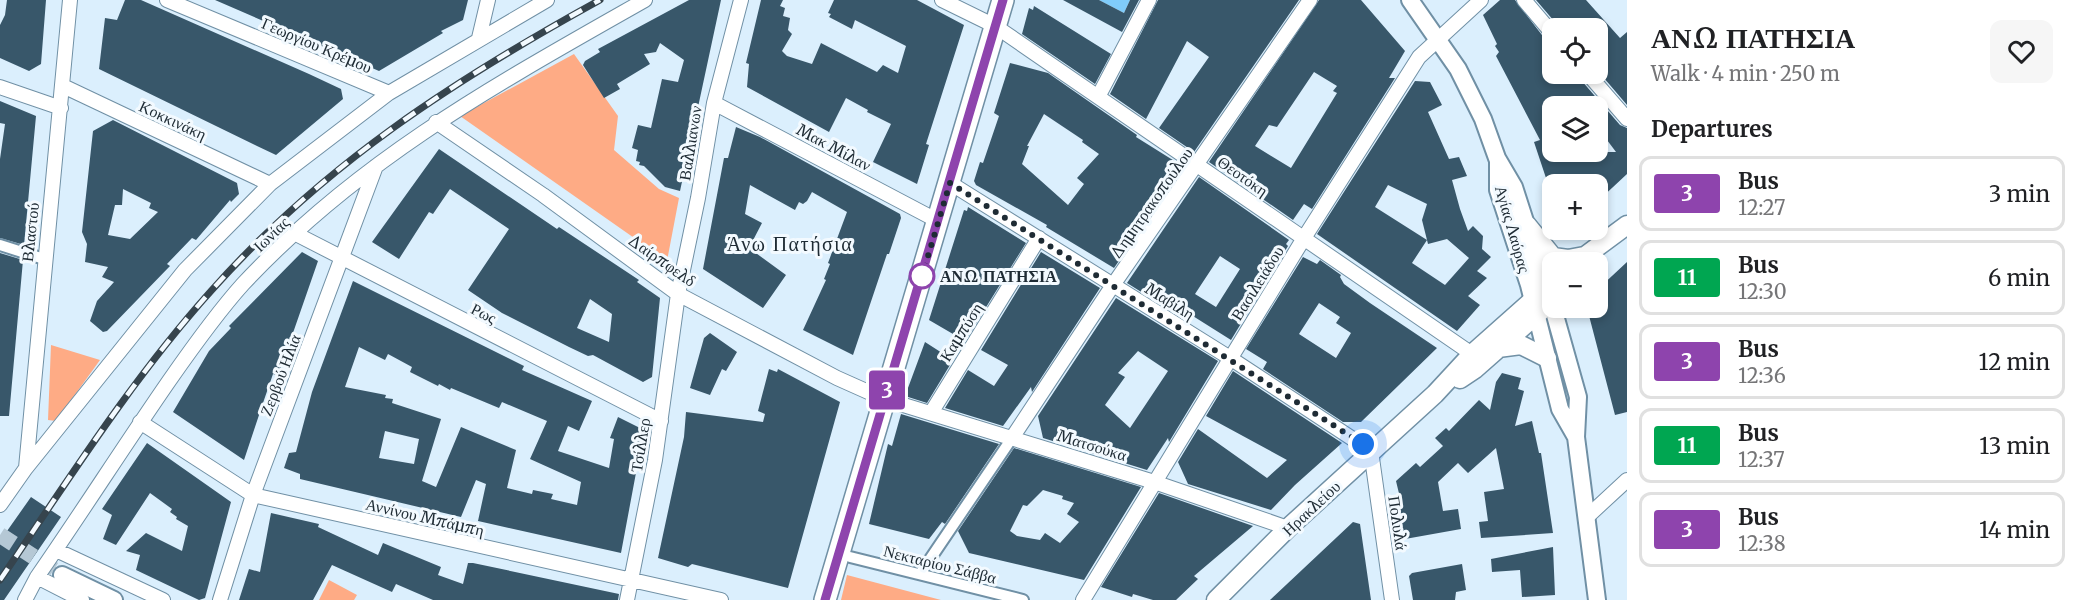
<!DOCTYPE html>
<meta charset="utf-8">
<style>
body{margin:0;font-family:Merriweather,serif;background:#f6f6f6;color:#202124;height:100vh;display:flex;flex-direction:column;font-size:22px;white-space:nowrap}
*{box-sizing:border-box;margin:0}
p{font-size:20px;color:#757577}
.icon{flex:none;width:33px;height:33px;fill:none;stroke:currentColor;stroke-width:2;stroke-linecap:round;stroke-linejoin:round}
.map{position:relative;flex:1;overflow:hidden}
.sheet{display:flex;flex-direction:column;background:#fff;width:450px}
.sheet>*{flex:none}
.badge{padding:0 12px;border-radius:4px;font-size:21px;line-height:39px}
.controls{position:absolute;left:1542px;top:18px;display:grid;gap:12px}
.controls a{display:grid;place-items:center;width:66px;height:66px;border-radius:12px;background:#fff;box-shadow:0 3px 9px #0003;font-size:30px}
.you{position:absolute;width:30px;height:30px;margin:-15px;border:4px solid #fff;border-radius:50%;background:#1a73e8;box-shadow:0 0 0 9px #1a73e833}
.map>.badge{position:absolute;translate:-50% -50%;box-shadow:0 0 0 3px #fff}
h2{padding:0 24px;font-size:22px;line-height:54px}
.round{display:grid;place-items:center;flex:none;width:63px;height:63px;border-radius:12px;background:#f6f6f6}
.head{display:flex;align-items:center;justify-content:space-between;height:102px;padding:0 24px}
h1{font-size:28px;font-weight:700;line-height:45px}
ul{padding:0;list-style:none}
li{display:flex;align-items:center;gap:18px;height:75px;margin:0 12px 9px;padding:0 12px;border:3px solid #e0e0e0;border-radius:12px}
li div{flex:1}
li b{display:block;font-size:22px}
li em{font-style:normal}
li .badge{min-width:66px;font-weight:700;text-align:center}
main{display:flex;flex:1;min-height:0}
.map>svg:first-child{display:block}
</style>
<main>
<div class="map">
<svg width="1627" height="600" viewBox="0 0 1627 600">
<rect width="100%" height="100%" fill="#dbeffd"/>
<!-- green -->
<path fill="#feab85" d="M574 54 618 116 614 150 659 189 679 198 667 261 460 116Z
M51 345 100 360 56 421 48 420Z
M847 575 941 600H841Z
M329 580 357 595 354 600H319Z"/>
<!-- water -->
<path fill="#80ccfa" d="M1099 0H1130L1124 13Z"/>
<!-- building -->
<path fill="#38576a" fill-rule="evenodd" d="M7 0H46L41 64 29 71 0 58V25L5 15Z
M125 0H141L309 74 341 89 343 99 276 155 257 146 99 69 105 18 117 20Z
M215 0H468L463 20 441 31 443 33 379 71Z
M689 0H721L680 191 665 187 644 166 639 165 640 162 636 161 638 150 632 148 638 125 651 128 662 79 678 82 684 60 660 43 656 52 644 54 650 64 617 84 620 89 604 98 583 65 585 61 600 52 598 49Z
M761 0H783L780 6 785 8 783 16 790 18 788 30 792 34 782 51 787 56 812 64 821 43 877 72 883 65 898 73 906 46 855 20 852 29 829 17 831 14 828 13 834 0H917L964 25 926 144 929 145 917 184 873 162 891 124 867 112 868 110 846 98 829 132 747 87 749 64 746 63Z
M1063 0H1099L1124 13 1130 0H1139L1122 32Z
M1158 0H1299L1194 152 1159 128 1209 57 1187 41 1146 119 1110 94Z
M1319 0H1361L1405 51 1389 78H1395L1312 209 1304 204 1293 220 1209 162ZM1314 72 1337 86 1333 91 1337 93 1291 168 1255 146 1269 125 1277 127Z
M1500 0H1515L1545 39 1552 42V74H1579L1581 80 1620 125 1627 128V174L1598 201V184H1548L1534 142 1540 140 1496 56 1499 52 1495 46 1497 44 1483 15ZM1571 100 1576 106H1598V128L1616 152H1552V106Z
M1536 0H1586L1620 38 1627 32V105L1598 71V28H1560Z
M1034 6 1111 54 1095 84 1022 34 1029 8 1033 10Z
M1010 63 1048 73 1137 135 1136 137 1184 167 1114 268 1046 227 1047 225 976 185 974 181 980 162 983 163 999 116 994 113ZM1044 114 1083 140 1082 142 1099 154 1077 178 1084 184 1068 205 1022 164 1029 146H1027Z
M1415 81 1430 82 1442 105 1428 112 1449 159 1459 157 1467 176 1452 180 1460 209 1468 231 1473 226 1483 236 1482 249 1491 257 1477 271 1487 278 1468 296 1480 305 1457 331 1317 234ZM1388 185 1427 204 1422 220 1427 240 1375 207ZM1447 239 1469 258 1445 285 1412 263 1427 240 1428 244Z
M0 101 36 116 24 245 0 238V159L5 124 0 123Z
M113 120 237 183 239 194 231 202 230 200 196 240 192 238 167 264 170 266 107 331 103 332 90 321 97 301 114 282 102 277 108 267 85 262 87 244 82 232 93 131ZM123 189 151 203 149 208 158 212 130 239 108 235 115 205H122Z
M736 127 760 137 900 214 901 218 889 254H887L853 355 803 330 826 280 824 279 830 264 828 263 847 212 812 192 807 201 803 204 799 202 795 210 750 185 745 214 762 223 749 248 786 275 763 308 703 269 724 158H728Z
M439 149 557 229 559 227 639 280 637 282 660 298 652 377 643 382 593 355 588 356 569 347 502 313 468 290 509 229 450 189 433 214 429 212 399 259 372 242ZM590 299 612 314 609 342 577 328Z
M1199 177 1289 240 1286 244 1288 246 1231 340 1177 306 1173 312 1127 283ZM1220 256 1240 269 1216 307 1195 294Z
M968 207 1026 243 965 341 929 320 964 210 967 211Z
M302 252 318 261 278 376 273 374 264 400 244 460 173 412 209 351 231 328 229 326Z
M1041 252 1100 288 1032 392 1031 387 1003 426 945 408 968 370 994 386 1008 365 981 350Z
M0 253 23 260 9 416H0Z
M1303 257 1317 264 1320 260 1341 275 1340 277 1344 284 1370 303 1437 348 1361 422H1343L1263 369 1267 362 1246 349ZM1319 303 1340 317 1336 323 1351 333 1336 358 1299 334Z
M1627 262V412L1615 415 1587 308H1598V289Z
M353 281 524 366 522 370 592 401 579 431 568 426 558 451 609 468 614 439 610 438 618 417 644 430 621 553 478 521 486 484 476 480 461 517 300 479V474L284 468 289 453 296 452 312 392ZM359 347 385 360 388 354 412 367 410 372 438 386 439 384 450 390 451 388 499 408 502 402 547 421 530 459 581 482 577 505 551 499 553 494 533 490 532 494 507 488 516 450 461 427 436 487 422 481 441 419 392 403 393 399 385 398 386 395 345 387ZM385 431 419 439 414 464 379 458Z
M1116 298 1218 361 1169 442 1168 438 1147 470 1043 438 1038 416ZM1138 351 1168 371 1130 428 1105 405 1125 377 1118 373Z
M710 333 737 352 726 371 722 369 710 395 690 388 704 338Z
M925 342 953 360 927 403 905 396Z
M769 369 777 372 778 369 840 402 788 588 692 564 688 567 658 558 684 437 686 412 763 422 765 414 758 411Z
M1233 371 1342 443 1295 485 1271 510 1188 484 1178 462 1198 429 1267 478 1287 460 1206 416Z
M1502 373 1521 378 1518 389 1524 391 1515 426 1532 421 1539 453H1541L1553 533 1481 538 1479 522 1488 521 1484 492 1504 489 1496 448 1468 473 1458 463 1438 482 1443 511 1458 509 1461 529 1405 539 1402 537 1397 507 1402 506 1396 481 1416 463 1420 467 1443 446 1435 438 1446 428 1449 431 1479 400 1490 410 1496 382Z
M901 414 999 444 945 524 942 522 929 539 869 524 888 444 892 446Z
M147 443 231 502 205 598 199 600 136 570 140 555 126 551 146 533 182 551 188 526 176 519 177 517 170 512 172 509 150 493 116 545 103 539 112 515 102 509Z
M1014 448 1141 487 1084 580 969 553 958 531ZM1043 490 1063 496 1062 499 1074 503 1067 514 1079 522 1060 543 1045 533 1040 540 1017 536 1010 531 1023 505 1027 506Z
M1159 493 1253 526 1194 576 1198 579 1176 600H1153L1133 594 1132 597 1101 587Z
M31 497 61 517 4 600H0V541Z
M271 513 319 524 318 527 378 555 383 543 441 567 438 575 463 584 468 563H473L619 594 618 600H433L396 584 392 592 332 565 313 600H239L249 569 260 572Z
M1353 522 1360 524 1371 600H1270Z
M1553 547 1555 595 1522 597 1520 570 1492 572 1491 559Z
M1462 564 1466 590 1456 592 1455 600H1413L1409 576 1412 573Z"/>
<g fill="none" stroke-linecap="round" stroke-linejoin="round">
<!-- tertiary-tunnel -->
<path stroke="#b5c8d5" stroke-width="16" stroke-dasharray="16 8" stroke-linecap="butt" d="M0 535 62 575"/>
<!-- pedestrian casing -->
<g stroke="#7090a5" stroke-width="14">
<path id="pedestrian" d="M0 245 44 259
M850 557 1023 600
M920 574 1012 438"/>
</g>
<!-- minor casing -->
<g stroke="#7090a5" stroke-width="16">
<path id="minor" d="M167 0 389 93
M942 0 995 26 1472 354
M1524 0 1552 33
M479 38 488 0
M1588 74 1627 119
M63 86 270 184
M0 87 61 108
M1098 97 1149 0
M714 103 938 221
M436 122 543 195 678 294 837 378 884 399 1154 482 1288 528
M950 183 1230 358 1371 451 1392 600
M294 233 661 421
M931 413 1039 238
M140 422 253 495 721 600
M1012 438 1113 285 1310 0
M26 468 70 0
M0 505 26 468 185 270 270 184 389 93 547 0
M1588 516 1627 480
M56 550 163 600
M37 577 82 600
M25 600 37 577C82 512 124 446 169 381 192 348 216 314 243 284 361 158 497 84 645 0
M220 600 253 495 376 166
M627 600 655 460 678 294 698 198 714 103 741 0
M1083 600 1304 238 1419 57 1481 0"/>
</g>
<!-- tertiary casing -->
<g stroke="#7090a5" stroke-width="20">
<path id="tertiary" d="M1410 0 1458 69 1483 119 1497 158 1514 187 1550 299
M1498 160V190L1529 285 1560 409 1576 437
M1553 308 1578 397 1576 437 1597 600
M62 575 114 600"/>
</g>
<!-- secondary casing -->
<g stroke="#7090a5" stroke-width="21">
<path id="secondary" d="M1527 225 1553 257 1568 259 1584 256
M1577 262 1627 225
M1498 348 1521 345 1547 358
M1460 379 1475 369 1552 301
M1216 600 1288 528 1435 394 1472 354 1552 283"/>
</g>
<!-- primary casing -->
<g stroke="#7090a5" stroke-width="24">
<path id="primary" d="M825 600 1003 0"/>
</g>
<!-- pedestrian -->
<use href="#pedestrian" stroke="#fff" stroke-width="10"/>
<!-- minor -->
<use href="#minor" stroke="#fff" stroke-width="14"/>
<!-- tertiary -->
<use href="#tertiary" stroke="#fff" stroke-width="16"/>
<!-- secondary -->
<use href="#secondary" stroke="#fff" stroke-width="18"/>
<!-- primary -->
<use href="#primary" stroke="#fff" stroke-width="21"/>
<!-- rail casing -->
<g stroke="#36444d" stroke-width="7">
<path id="rail" d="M0 580C67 482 131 380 211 291 324 164 453 81 600 0"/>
</g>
<!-- rail -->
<use href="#rail" stroke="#f3faff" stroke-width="4.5" stroke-dasharray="14" stroke-linecap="butt"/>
</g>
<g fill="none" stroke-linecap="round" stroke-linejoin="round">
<!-- line casing -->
<g stroke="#fff" stroke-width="14">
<path id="line" d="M825 600 1003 0"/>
</g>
<!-- line -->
<use href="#line" stroke="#8e44ad" stroke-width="9"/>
<!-- walk -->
<path stroke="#1e2b34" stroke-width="6" stroke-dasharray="0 10.8" d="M922 276 950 183 1363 444"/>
</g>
<!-- markers -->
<circle fill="#fff" stroke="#8e44ad" stroke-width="3" cx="922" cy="276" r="12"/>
<g text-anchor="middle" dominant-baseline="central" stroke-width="6" stroke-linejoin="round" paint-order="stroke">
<!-- street labels -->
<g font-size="16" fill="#1e2b34" stroke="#f3faff">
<text transform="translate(317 45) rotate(23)">Γεωργίου Κρέμου</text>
<text transform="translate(173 120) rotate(25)">Κοκκινάκη</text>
<text transform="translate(690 143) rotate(-81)">Βαλλιανων</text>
<text transform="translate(834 147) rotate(28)">Μακ Μίλαν</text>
<text transform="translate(1243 176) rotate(35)">Θεοτόκη</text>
<text transform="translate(1151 203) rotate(-55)">Δημητρακοπούλου</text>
<text transform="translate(1513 229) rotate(74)">Αγίας Λαύρας</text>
<text transform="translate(30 232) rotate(-84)">Βλαστού</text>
<text transform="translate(271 234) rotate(-44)">Ιωνίας</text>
<text transform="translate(662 260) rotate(35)">Δαίρπφελδ</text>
<text transform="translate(1257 283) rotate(-58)">Βασιλειάδου</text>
<text transform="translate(1170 301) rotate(32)">Μαβίλη</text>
<text transform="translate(484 313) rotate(27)">Ρως</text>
<text transform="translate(961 332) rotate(-58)">Καμπύση</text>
<text transform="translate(280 375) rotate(-69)">Ζερβού Ηλία</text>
<text transform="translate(640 445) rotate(-81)">Τσίλλερ</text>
<text transform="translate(1092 445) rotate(17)">Ματσούκα</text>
<text transform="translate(1311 508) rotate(-43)">Ηρακλείου</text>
<text transform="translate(425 517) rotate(13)">Αννίνου Μπάμπη</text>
<text transform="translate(1398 523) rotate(82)">Πολυλά</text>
<text transform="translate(940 564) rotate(14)">Νεκταρίου Σάββα</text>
</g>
<!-- stop labels -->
<g font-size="16" font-weight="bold" fill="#1e2b34" stroke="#f3faff" text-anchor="start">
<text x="940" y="276">ΑΝΩ ΠΑΤΗΣΙΑ</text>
</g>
<!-- quarter labels -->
<g font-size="20" letter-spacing="1.5" fill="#1e2b34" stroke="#f3faff">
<text x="790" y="243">Άνω Πατήσια</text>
</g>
</g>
</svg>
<div class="controls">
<a><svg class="icon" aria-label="locate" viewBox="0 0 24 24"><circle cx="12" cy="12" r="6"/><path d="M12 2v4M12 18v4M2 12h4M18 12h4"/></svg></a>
<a><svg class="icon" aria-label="layers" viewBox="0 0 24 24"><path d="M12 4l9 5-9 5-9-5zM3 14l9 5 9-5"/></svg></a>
<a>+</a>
<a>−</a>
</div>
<div class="you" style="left:1363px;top:444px"></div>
<b class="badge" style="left:887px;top:390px;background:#8e44ad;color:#fff">3</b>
</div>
<section class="sheet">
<div class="head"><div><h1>ΑΝΩ ΠΑΤΗΣΙΑ</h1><p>Walk · 4 min · 250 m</p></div><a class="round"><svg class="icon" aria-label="heart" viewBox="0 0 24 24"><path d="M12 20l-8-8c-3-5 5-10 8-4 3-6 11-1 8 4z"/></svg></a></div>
<h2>Departures</h2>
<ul>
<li><span class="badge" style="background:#8e44ad;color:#fff">3</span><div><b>Bus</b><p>12:27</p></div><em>3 min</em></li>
<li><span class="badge" style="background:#00a651;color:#fff">11</span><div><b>Bus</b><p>12:30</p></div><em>6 min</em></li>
<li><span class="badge" style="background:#8e44ad;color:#fff">3</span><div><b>Bus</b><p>12:36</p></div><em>12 min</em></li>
<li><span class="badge" style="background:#00a651;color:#fff">11</span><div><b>Bus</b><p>12:37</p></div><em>13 min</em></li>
<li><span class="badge" style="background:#8e44ad;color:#fff">3</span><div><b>Bus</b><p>12:38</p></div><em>14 min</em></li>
</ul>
</section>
</main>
